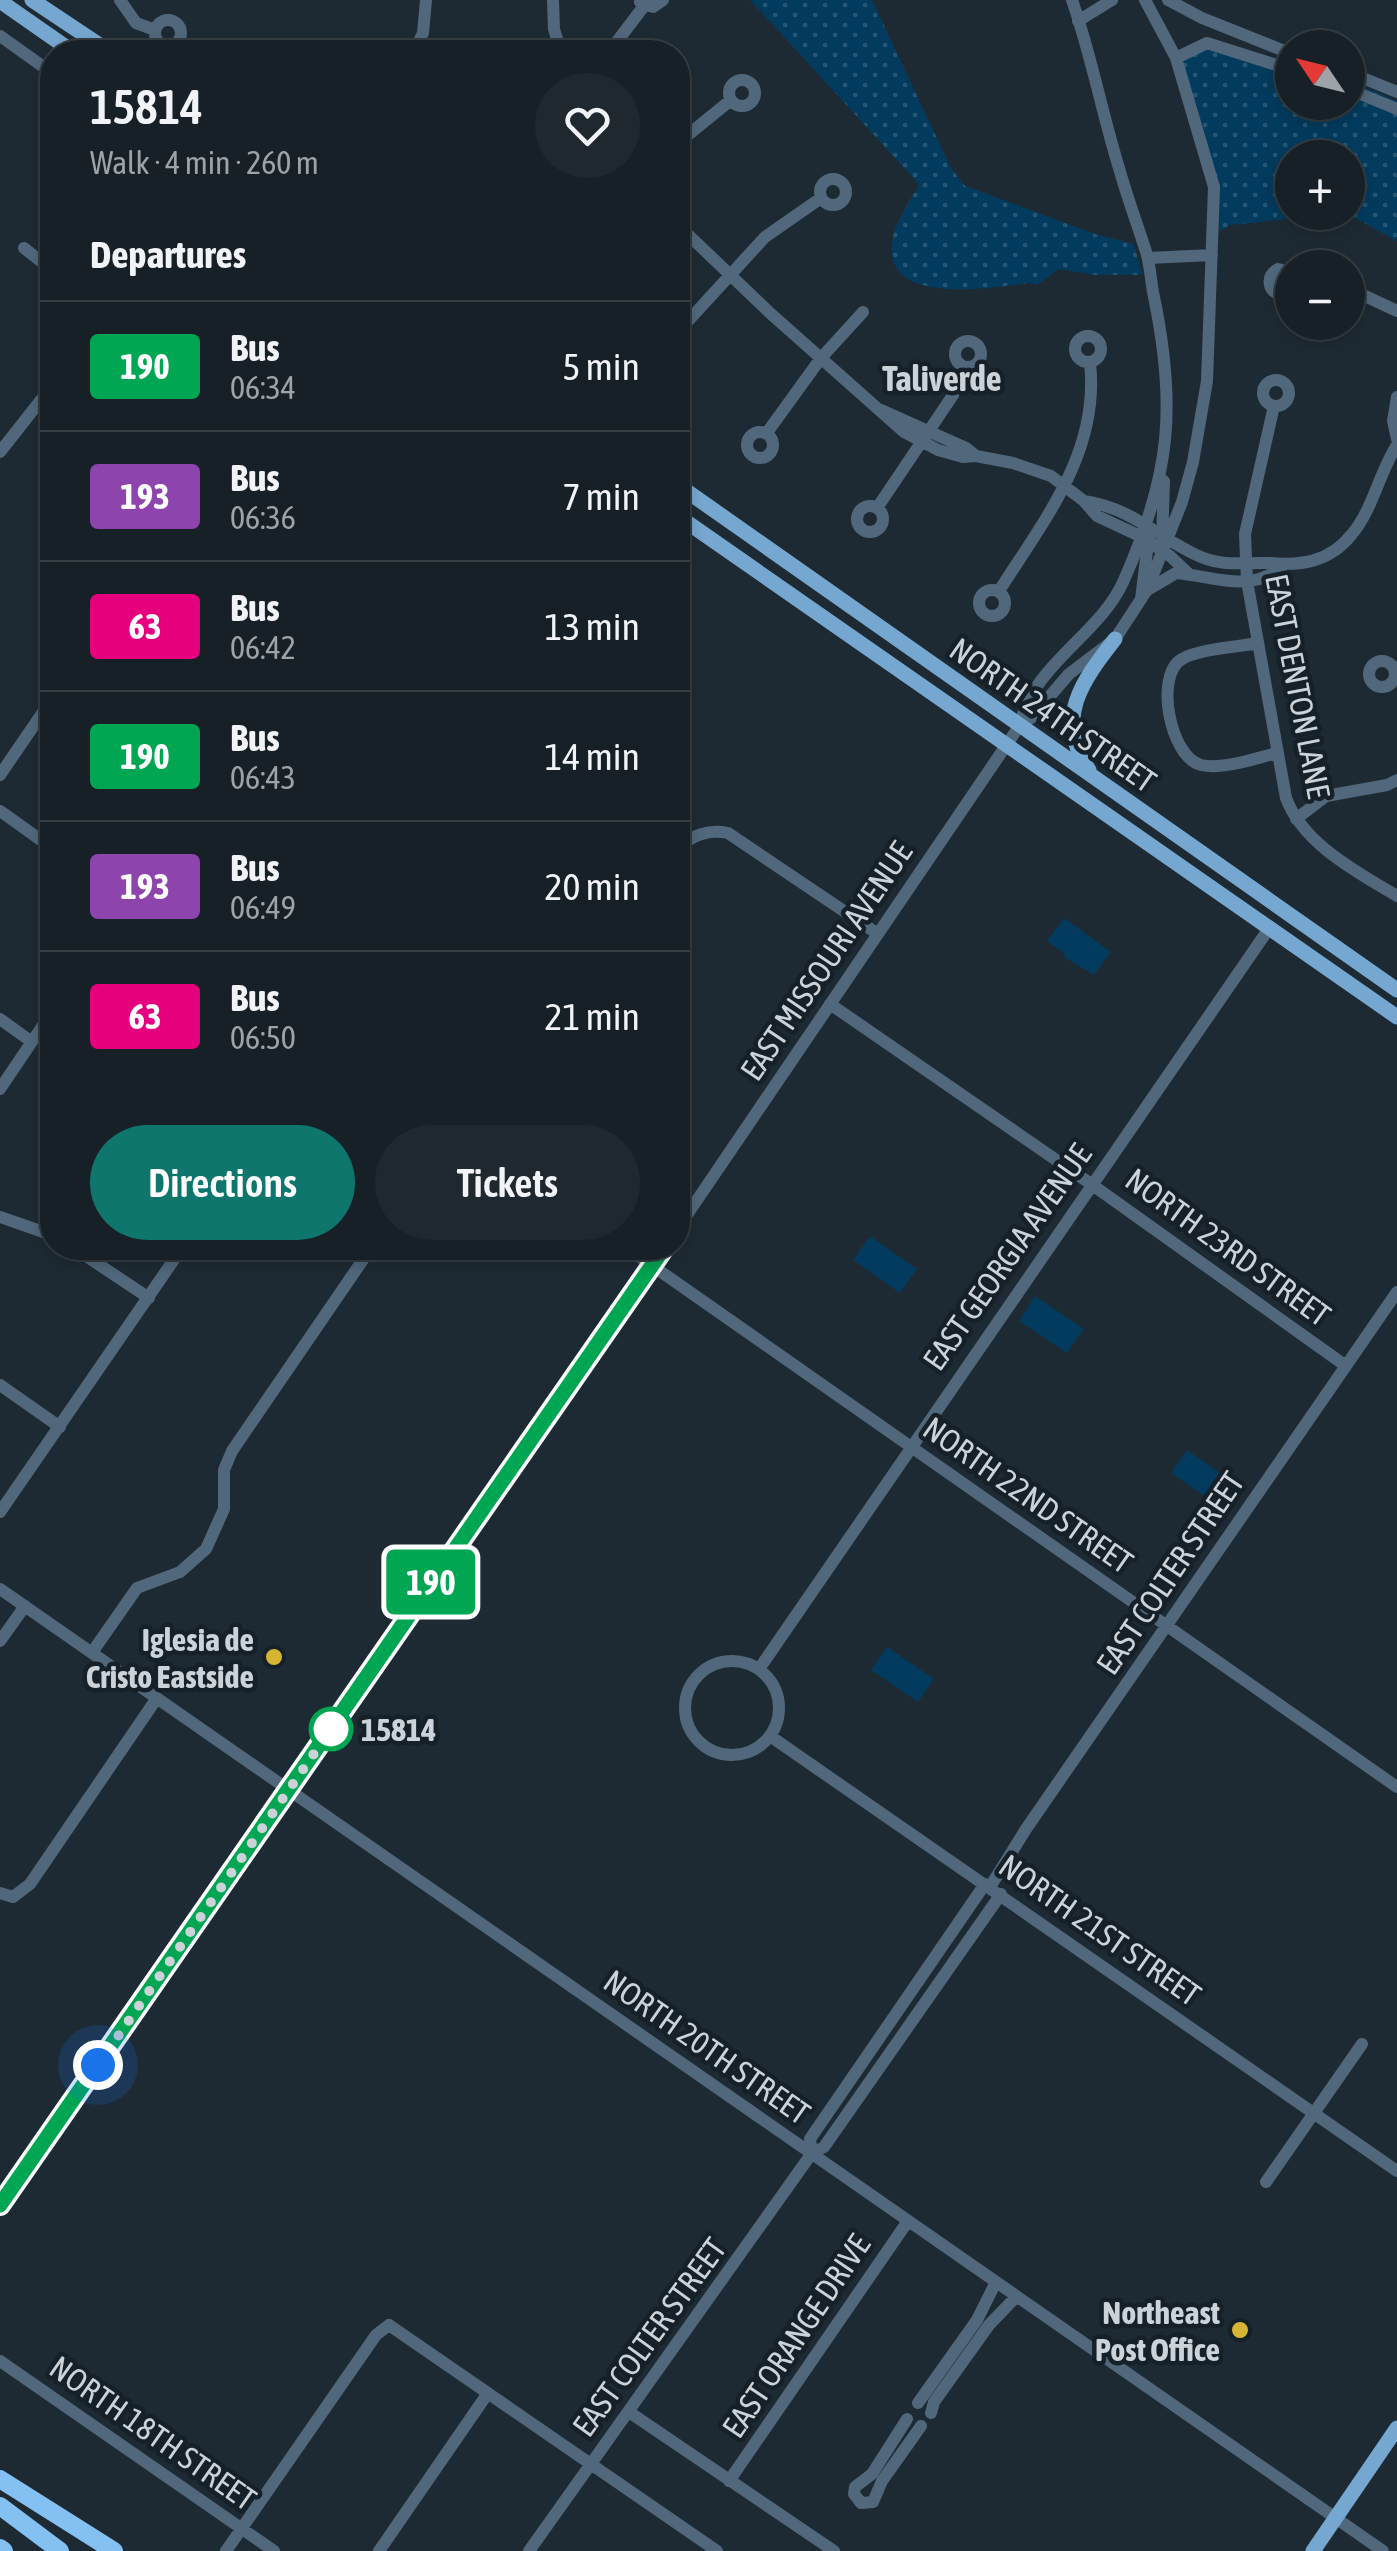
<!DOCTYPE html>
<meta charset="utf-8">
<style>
body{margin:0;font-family:"Asap Condensed",sans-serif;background:#1f282e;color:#f1f3f6;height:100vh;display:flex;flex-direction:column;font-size:38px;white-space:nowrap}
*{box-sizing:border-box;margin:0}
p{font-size:32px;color:#9ea3a7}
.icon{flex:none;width:55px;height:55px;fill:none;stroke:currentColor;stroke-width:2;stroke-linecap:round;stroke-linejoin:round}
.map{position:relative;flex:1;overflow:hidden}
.details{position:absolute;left:40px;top:40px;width:650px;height:1220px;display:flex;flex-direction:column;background:#162026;border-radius:40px;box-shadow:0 5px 15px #0003,0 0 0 2px #353e43}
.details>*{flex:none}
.badge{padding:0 20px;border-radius:8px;font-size:35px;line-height:65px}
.needle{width:65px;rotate:305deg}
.fabs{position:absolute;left:1275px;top:30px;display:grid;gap:20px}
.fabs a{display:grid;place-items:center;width:90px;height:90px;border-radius:50%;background:#162026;box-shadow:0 5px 15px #0003,0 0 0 2px #353e43;font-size:50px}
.you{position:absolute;width:50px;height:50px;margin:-25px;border:8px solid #fff;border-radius:50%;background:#1a73e8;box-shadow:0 0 0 15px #1a73e833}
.map>.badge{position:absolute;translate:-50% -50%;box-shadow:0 0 0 5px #fff}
h2{padding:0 50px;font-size:38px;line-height:90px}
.round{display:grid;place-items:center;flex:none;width:105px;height:105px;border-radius:52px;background:#1f282e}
.headline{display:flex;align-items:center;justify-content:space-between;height:170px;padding:0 50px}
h1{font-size:48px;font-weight:600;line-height:75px}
.action{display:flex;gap:20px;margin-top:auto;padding:20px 50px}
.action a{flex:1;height:115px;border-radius:60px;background:#0f766e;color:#fff;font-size:40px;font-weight:600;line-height:115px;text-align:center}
.action a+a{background:#1f282e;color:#f1f3f6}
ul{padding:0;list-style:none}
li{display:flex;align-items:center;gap:30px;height:130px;padding:0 50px;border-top:2px solid #353e43}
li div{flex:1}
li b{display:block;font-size:38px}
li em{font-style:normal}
li .badge{min-width:110px;font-weight:700;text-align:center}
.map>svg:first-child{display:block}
</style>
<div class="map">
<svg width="1397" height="2551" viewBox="0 0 1397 2551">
<defs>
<pattern id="grass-dots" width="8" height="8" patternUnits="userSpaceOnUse" patternTransform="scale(2.5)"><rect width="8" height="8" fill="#033b5e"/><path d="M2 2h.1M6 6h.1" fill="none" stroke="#265674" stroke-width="1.8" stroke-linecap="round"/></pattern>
</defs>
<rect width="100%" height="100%" fill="#1e2a33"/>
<!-- grass -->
<path fill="url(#grass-dots)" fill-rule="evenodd" d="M750 0H872L951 168 965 186 1095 234 1134 244 1142 275H1095L1059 269 1037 285 1030 283C994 287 883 308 892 242 895 221 910 202 919 184Z
M1207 43 1258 58 1282 57 1292 62V102H1348V80L1397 101V241L1346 213 1230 225 1219 232C1215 167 1205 117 1176 58ZM1292 158H1348V212H1292Z"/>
<!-- park -->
<path fill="#033b5e" d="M1064 918 1111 952 1094 975 1064 957 1065 954 1047 941Z
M870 1236 917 1269 900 1293 853 1260Z
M1035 1296 1084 1329 1067 1353 1019 1321Z
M1187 1450 1235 1483 1219 1506 1171 1473Z
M887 1647 934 1679 918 1702 871 1670Z"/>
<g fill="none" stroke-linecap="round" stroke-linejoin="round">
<!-- minor -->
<path stroke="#51687c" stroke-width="12" d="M120 0 136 23 155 30
M553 0 554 29 561 52
M1168 0 1202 18 1292 54
M640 2 653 7 663 0
M155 33a13 13 0 1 1 26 0a13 13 0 1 1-26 0Z
M1078 21 1112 0
M0 36 52 73
M414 52 423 33 426 0
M609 52 644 6
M1176 58 1207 43 1292 70
M1348 72 1397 92
M729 93a13 13 0 1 1 26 0a13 13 0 1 1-26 0Z
M1348 89 1397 109
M678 143 731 100
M820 192a13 13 0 1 1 26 0a13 13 0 1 1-26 0Z
M678 225 770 313 904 432 938 450 963 457 976 456 1013 463 1051 476 1084 501 1097 516 1142 537 1170 556 1189 574
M24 248 52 270
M1148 258 1212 255
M1292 273 1278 269C1266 276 1267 290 1280 295L1292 290
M1348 288 1397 311
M678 332 765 237 821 198
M1075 349a13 13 0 1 1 26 0a13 13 0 1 1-26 0Z
M955 354a13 13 0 1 1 26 0a13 13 0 1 1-26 0Z
M1263 393a13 13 0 1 1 26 0a13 13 0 1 1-26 0Z
M1397 397 1393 421 1397 439
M1274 406 1245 534 1247 581 1286 798C1303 844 1357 872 1397 896
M881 410 966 448 976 456
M747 445a13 13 0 1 1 26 0a13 13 0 1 1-26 0Z
M766 434 821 358 863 312
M0 452 52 386
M1084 501C1136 509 1158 539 1201 557 1226 567 1245 562 1270 563 1301 566 1330 562 1352 534 1373 509 1379 473 1397 445
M857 519a13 13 0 1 1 26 0a13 13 0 1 1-26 0Z
M877 508 953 395 963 366
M1162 541 1164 481
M1149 589 1176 573C1213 576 1249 594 1282 567
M979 603a13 13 0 1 1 26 0a13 13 0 1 1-26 0Z
M999 591C1044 520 1100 452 1090 363
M1141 599 1149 535
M1258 643C1238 647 1199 649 1182 659 1154 675 1170 757 1201 765 1224 770 1255 758 1278 753
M1369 674a13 13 0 1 1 26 0a13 13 0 1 1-26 0Z
M1020 725C1032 665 1101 634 1124 580 1171 474 1177 405 1153 292 1151 280 1150 267 1147 255 1138 226 1127 197 1119 168 1102 113 1091 54 1072 0
M0 775 52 699
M0 811 52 848
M1296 819 1326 796 1387 785 1397 780
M678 849C691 835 709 829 728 833L878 934
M830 1004 1091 1184 1346 1366
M0 1019 32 1042
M0 1089 52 1012
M0 1217 52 1235
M678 1228 1020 725 1031 718 1069 674 1115 639 1147 590 1182 502 1193 462 1207 381 1214 187 1176 58 1145 0
M74 1248 149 1298
M627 1248 1397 1787
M0 1385 60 1427
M0 1512 182 1248
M0 1589 1383 2551
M0 1641 25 1606
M93 1651 137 1588 180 1572 206 1549 224 1509V1470L232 1451 371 1248
M685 1708a47 47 0 1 1 94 0a47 47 0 1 1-94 0Z
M759 1669 1270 927
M770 1736 1397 2171
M990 1887 1026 1829 1397 1292
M0 1893 13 1897 30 1884 157 1698
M812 2153 810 2139 985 1884
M1266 2182 1362 2044
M0 2205 664 1248
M0 2361 274 2551
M918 2403 977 2320 996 2282
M629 2412 834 2551
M931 2413 934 2402 989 2325 1016 2297
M907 2419 872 2474 855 2487 854 2494 861 2503 873 2502 882 2481 921 2426
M729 2481 908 2221
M226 2551 376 2335 389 2325 717 2551
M379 2551 488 2393
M529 2551 812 2153 824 2147 1001 1894"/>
<!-- major -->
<path stroke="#76a7d0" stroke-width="15" d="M32 0 110 52
M0 1 73 52
M678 485 1397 990
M678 516 1397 1017
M1089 770C1053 719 1083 680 1115 639
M1313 2551 1397 2428"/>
<!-- highway -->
<path stroke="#84c0f1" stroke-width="18" d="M0 2479 114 2551
M0 2506 60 2551
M0 2548 4 2551"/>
</g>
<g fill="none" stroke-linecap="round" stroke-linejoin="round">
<!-- line casing -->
<g stroke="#fff" stroke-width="22">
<path id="line" d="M0 2205 664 1248"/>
</g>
<!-- line -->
<use href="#line" stroke="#00a651" stroke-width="15"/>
<!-- walk -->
<path stroke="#cbd3d9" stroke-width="10" stroke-dasharray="0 18" d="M98 2065 331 1729"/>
</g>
<!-- markers -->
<g fill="#d6b534" stroke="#152029" stroke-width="4">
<circle cx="274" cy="1657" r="10"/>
<circle cx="1240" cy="2330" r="10"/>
</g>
<circle fill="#fff" stroke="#00a651" stroke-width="5" cx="331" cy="1729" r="20"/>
<g text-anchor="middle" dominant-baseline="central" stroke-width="9" stroke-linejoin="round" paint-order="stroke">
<!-- street labels -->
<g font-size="32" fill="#cbd3d9" stroke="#152029">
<text transform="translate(1298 686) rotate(79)">EAST DENTON LANE</text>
<text transform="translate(1053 715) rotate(35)">NORTH 24TH STREET</text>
<text transform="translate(826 961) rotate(-56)">EAST MISSOURI AVENUE</text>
<text transform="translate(1228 1247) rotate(36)">NORTH 23RD STREET</text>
<text transform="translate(1007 1257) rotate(-55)">EAST GEORGIA AVENUE</text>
<text transform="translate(1028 1495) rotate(35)">NORTH 22ND STREET</text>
<text transform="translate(1170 1573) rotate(-56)">EAST COLTER STREET</text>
<text transform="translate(1100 1930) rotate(35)">NORTH 21ST STREET</text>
<text transform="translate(707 2047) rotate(35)">NORTH 20TH STREET</text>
<text transform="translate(796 2336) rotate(-56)">EAST ORANGE DRIVE</text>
<text transform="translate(649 2337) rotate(-54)">EAST COLTER STREET</text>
<text transform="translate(153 2433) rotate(35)">NORTH 18TH STREET</text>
</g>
<!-- poi labels -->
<g font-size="32" font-weight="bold" fill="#cbd3d9" stroke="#152029" text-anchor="end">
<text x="254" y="1639">Iglesia de<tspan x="254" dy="37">Cristo Eastside</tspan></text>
<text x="1220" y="2312">Northeast<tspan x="1220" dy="37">Post Office</tspan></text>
</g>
<!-- stop labels -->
<g font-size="32" font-weight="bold" fill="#cbd3d9" stroke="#152029" text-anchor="start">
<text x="361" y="1729">15814</text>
</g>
<!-- neighbourhood labels -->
<g font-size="35" font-weight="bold" fill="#cbd3d9" stroke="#152029">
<text x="942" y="378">Taliverde</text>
</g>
</g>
</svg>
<div class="fabs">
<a><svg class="needle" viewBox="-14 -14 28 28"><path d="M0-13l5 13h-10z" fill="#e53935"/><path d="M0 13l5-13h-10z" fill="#9ea3a7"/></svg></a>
<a>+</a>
<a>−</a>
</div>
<div class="you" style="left:98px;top:2065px"></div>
<b class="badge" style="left:431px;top:1582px;background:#00a651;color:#fff">190</b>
<section class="details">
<div class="headline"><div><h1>15814</h1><p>Walk · 4 min · 260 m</p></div><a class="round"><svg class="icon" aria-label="heart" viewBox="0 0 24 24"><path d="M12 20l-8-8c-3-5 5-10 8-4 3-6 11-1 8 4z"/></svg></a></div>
<h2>Departures</h2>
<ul>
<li><span class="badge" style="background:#00a651;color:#fff">190</span><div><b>Bus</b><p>06:34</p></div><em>5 min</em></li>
<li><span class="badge" style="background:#8e44ad;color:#fff">193</span><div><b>Bus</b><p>06:36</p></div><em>7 min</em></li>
<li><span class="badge" style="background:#e6007e;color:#fff">63</span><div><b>Bus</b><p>06:42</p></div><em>13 min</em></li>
<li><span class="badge" style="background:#00a651;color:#fff">190</span><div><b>Bus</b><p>06:43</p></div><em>14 min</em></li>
<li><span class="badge" style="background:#8e44ad;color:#fff">193</span><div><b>Bus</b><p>06:49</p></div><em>20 min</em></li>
<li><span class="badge" style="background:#e6007e;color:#fff">63</span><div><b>Bus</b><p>06:50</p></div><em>21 min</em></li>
</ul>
<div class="action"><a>Directions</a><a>Tickets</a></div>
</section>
</div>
